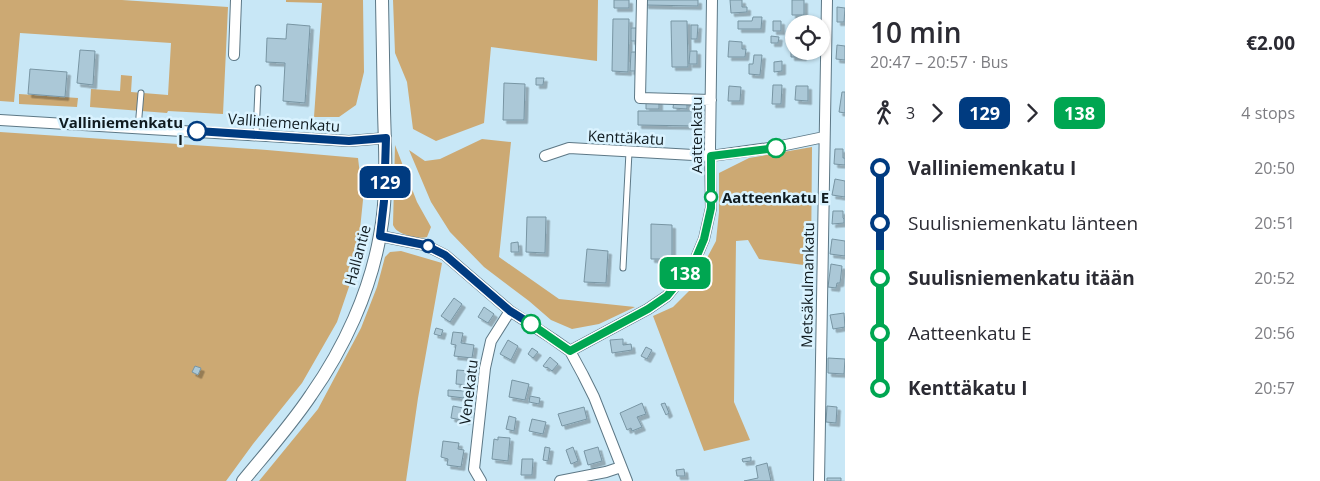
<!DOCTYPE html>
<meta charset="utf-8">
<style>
body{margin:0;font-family:"Open Sans",sans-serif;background:#f7f7f7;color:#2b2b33;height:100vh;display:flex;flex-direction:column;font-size:19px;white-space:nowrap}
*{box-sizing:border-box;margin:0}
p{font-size:16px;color:#7c7c81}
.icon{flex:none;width:28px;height:28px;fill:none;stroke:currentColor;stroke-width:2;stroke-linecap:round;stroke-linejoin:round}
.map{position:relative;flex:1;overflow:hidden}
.details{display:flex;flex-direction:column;background:#fff;width:475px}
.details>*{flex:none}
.badge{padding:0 10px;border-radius:8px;font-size:18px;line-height:32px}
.controls{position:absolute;left:785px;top:15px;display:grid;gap:10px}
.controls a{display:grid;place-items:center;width:45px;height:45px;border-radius:50%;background:#fff;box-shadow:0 1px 4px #0004;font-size:25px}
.map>.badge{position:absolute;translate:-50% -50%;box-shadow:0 0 0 2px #fff}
.legs{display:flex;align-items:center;gap:8px;height:55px;padding:0 25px;font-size:16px}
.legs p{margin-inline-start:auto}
.head{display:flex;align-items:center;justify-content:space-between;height:85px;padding:0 25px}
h1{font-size:28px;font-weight:600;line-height:38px}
ul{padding:0 25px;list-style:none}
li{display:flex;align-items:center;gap:18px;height:55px;font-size:19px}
li i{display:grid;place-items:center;width:8px;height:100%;margin:0 6px;background:currentColor}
li i::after{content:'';width:12px;height:12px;margin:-6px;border:4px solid;border-radius:50%;background:#fff}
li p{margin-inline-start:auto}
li:first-child i{background:linear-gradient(#0000 50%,currentColor 0)}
li:last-child i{background:linear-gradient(currentColor 50%,#0000 0)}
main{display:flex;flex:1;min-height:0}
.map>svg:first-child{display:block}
</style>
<main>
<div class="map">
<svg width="845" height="481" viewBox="0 0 845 481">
<defs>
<filter id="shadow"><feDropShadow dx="3.5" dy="3.5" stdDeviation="0" flood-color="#0004"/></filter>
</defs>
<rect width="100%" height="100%" fill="#c8e7f6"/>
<!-- green -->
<path fill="#cca973" d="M0 0H122L228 7 223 114 168 111 167 113 90 107 91 89 120 91 121 75 132 76 131 92 168 95 171 43 20 33 14 102 0 101Z
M286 0H363L364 72 356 105 339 117H314L322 3 286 2Z
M393 0H598L597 61 491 47 484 123 436 141 413 129 407 82 395 53Z
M19 94 78 98 77 107 19 104Z
M0 132 267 150 358 158 363 200 359 239 353 269 352 278 337 322 302 383 253 444 226 481H0Z
M482 139 511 142 499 257 559 299 635 307 599 324 572 329 551 320 529 301 484 267 450 232 431 202 409 150 425 161 440 159Z
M395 145 417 202 431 227 427 237C420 239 405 236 398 231 396 230 394 227 393 225Z
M812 147 811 266 759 259 748 240 736 241 734 402 750 440 704 451 653 316 673 307 690 290 716 241 719 212V173L749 158Z
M401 251 442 263 418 398 406 481H259L318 409 361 328 377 287 385 257 390 252Z"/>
<!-- building -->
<path fill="#abc8d7" stroke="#7895a3" filter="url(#shadow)" d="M614 0H629V8H614Z
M645 0H698V6L645 5Z
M730 0H742V7H747V12L731 13Z
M792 0H804V15H792Z
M837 7 845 8 844 22H837Z
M753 17H762L761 29H738V21H752Z
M613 19H629L628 72 612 71Z
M671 21H687L688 67H672Z
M773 21H781V31H773Z
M287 24 310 26 305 103 283 101 285 63 266 62 267 38 286 39Z
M691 25H698L697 39H691Z
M631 28H638V41H631Z
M771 36 779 37 778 43H771Z
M729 41 742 42V49H746L745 57H728Z
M791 43H794V51H803V57H791Z
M837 45 845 46V60L836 59Z
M80 50 95 51 93 85 77 83Z
M690 51H697V64H689Z
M631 52H637V71H630Z
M754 55H762L760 75 749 74V64H753Z
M782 61V71L774 72V62Z
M30 69 67 72 65 97 28 94Z
M536 78H544L543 85H536Z
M504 83 525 84 524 120H503Z
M773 85H782L781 104H772Z
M729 86 741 87 740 101H728Z
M796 86H808V101L795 100Z
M842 92H845V113L839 112Z
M646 100 659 101V109H646Z
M674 100 687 101V109L673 108Z
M638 111H695V126L638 125Z
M835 149H843V158H845V165L834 164Z
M835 179 845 181V197L832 195Z
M833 211H843V218L844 219V223L832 224Z
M527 217H546L545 253 526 252Z
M651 224 672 225V259H651Z
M832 239 845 241V256L830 254Z
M518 242 519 252H511V243Z
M587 249 608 251 606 283 584 282Z
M831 264 842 266 840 283H837L836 288 828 287Z
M454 298 462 304 450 322 441 316Z
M484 307 494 314 488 323 478 317Z
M844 313 845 327 833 329 830 315Z
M436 328 443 330 441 336 434 334Z
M453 332 463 333 461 343 474 345 472 358 454 356 456 345 451 344Z
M623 339V345L631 344 632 350 612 353 610 340Z
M508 340 518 346 511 360 500 354Z
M646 347 652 350 647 359 641 356Z
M532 348 538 352 533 358 528 354Z
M550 357 558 364 552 371 547 367 546 368 543 366Z
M828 358 845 359 844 374 828 373Z
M195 366 201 368 198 375 192 372Z
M457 370 471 371 470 385 456 384Z
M512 380 529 384 525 400 509 397Z
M448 390 465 391 464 398 448 396Z
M530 396 540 398 539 404 529 402Z
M642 403 646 414 637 417 642 427 632 431 631 428 627 430 620 413Z
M665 403 669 413 666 415 661 404Z
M453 406 468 409 466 421 451 418Z
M827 406 837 407 836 423 826 422Z
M584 407 587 419 562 426 558 414Z
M509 416 516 418 514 431 506 429Z
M532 419 546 422 543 434 529 431Z
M498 437 510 438 508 461 492 459 494 439 498 440Z
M443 441 459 443 458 449 464 450 461 467 447 465 448 459 441 457Z
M545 447 550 448 548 461 543 460Z
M573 447 578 461 571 464 566 450Z
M598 447 602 461 588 465 584 451Z
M751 457V461L743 462 742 459Z
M522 459H533L532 475H521Z
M767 463 771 481H744L758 478 756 466Z
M684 469 685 476H677L676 470Z
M827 478H841V481H827Z"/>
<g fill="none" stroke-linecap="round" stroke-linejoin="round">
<!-- service casing -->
<g stroke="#5d7886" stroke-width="7">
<path id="service" d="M138 128 141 93
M256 135 258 88
M623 268 629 152"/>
</g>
<!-- minor casing -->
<g stroke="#5d7886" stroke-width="12">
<path id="minor" d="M642 0 640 98 711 100
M234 55 236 0
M0 120 349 141 386 138
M545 156 569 148 711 156 776 147 824 137
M380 236 425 245 445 255 510 311 553 339 570 351 583 375 594 397 627 481
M570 351 648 309 667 296 681 279 696 258 704 239 711 208 710 147 712 0
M481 481 474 469 485 368 491 341 510 311
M560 481 606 472 621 467
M819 481 827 0"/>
</g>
<!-- tertiary casing -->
<g stroke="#5d7886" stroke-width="14">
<path id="tertiary" d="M243 481C266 453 291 425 311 395 344 348 370 292 380 235 388 194 385 152 384 110 383 74 383 37 382 0"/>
</g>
<!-- service -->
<use href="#service" stroke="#fff" stroke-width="5"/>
<!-- minor -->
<use href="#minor" stroke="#fff" stroke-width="10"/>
<!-- tertiary -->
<use href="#tertiary" stroke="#fff" stroke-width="12"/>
</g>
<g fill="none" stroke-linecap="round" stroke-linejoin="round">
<!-- line-1 casing -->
<g stroke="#fff" stroke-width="11">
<path id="line-1" d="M197 131 349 141 386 138 384 201 380 236 425 245 445 255 510 311 531 324"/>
</g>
<!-- line-2 casing -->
<g stroke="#fff" stroke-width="11">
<path id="line-2" d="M531 324 570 351 648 309 667 296 681 279 696 258 704 239 711 208V156L776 148"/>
</g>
<!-- line-1 -->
<use href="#line-1" stroke="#003b80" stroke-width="8"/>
<!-- line-2 -->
<use href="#line-2" stroke="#00a651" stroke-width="8"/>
</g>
<!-- markers -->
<g fill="#fff" stroke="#003b80" stroke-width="2.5">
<circle cx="197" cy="131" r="9"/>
<circle cx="428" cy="246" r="6"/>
</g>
<g fill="#fff" stroke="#00a651" stroke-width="2.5">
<circle cx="776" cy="148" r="9"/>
<circle cx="711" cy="197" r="6"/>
<circle cx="531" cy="324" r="9"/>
</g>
<g text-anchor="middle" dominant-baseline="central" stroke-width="5" stroke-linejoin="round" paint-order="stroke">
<!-- stop labels -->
<g font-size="15" font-weight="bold" fill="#101b20" stroke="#daf3ff" text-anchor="end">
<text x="183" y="122">Valliniemenkatu<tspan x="183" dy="17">I</tspan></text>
<text x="722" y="197" text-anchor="start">Aatteenkatu E</text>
</g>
<!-- street labels -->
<g font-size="15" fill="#101b20" stroke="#daf3ff">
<text transform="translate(284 122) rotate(4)">Valliniemenkatu</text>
<text transform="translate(696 135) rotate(-90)">Aattenkatu</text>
<text transform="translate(626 137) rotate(3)">Kenttäkatu</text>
<text transform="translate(357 255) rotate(-75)">Hallantie</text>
<text transform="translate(807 285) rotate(-89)">Metsäkulmankatu</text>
<text transform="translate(468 392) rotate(-83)">Venekatu</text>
</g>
</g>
</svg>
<div class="controls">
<a><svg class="icon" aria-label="locate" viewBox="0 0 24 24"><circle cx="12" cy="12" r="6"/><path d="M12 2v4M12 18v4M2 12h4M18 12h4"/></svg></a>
</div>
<b class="badge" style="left:385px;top:182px;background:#003b80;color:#fff">129</b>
<b class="badge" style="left:685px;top:273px;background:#00a651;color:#fff">138</b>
</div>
<section class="details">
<div class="head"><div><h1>10 min</h1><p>20:47 – 20:57 · Bus</p></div><b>€2.00</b></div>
<div class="legs"><svg class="icon" aria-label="walk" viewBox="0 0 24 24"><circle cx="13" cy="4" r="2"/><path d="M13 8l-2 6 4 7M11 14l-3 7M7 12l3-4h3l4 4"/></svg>3<svg class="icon" aria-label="forward" viewBox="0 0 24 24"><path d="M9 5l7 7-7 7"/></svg><b class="badge" style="background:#003b80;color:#fff">129</b><svg class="icon" aria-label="forward" viewBox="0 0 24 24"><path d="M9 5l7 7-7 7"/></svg><b class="badge" style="background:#00a651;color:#fff">138</b><p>4 stops</p></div>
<ul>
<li><i style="color:#003b80"></i><b>Valliniemenkatu I</b><p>20:50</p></li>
<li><i style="color:#003b80"></i><span>Suulisniemenkatu länteen</span><p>20:51</p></li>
<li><i style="color:#00a651"></i><b>Suulisniemenkatu itään</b><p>20:52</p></li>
<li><i style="color:#00a651"></i><span>Aatteenkatu E</span><p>20:56</p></li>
<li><i style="color:#00a651"></i><b>Kenttäkatu I</b><p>20:57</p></li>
</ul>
</section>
</main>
